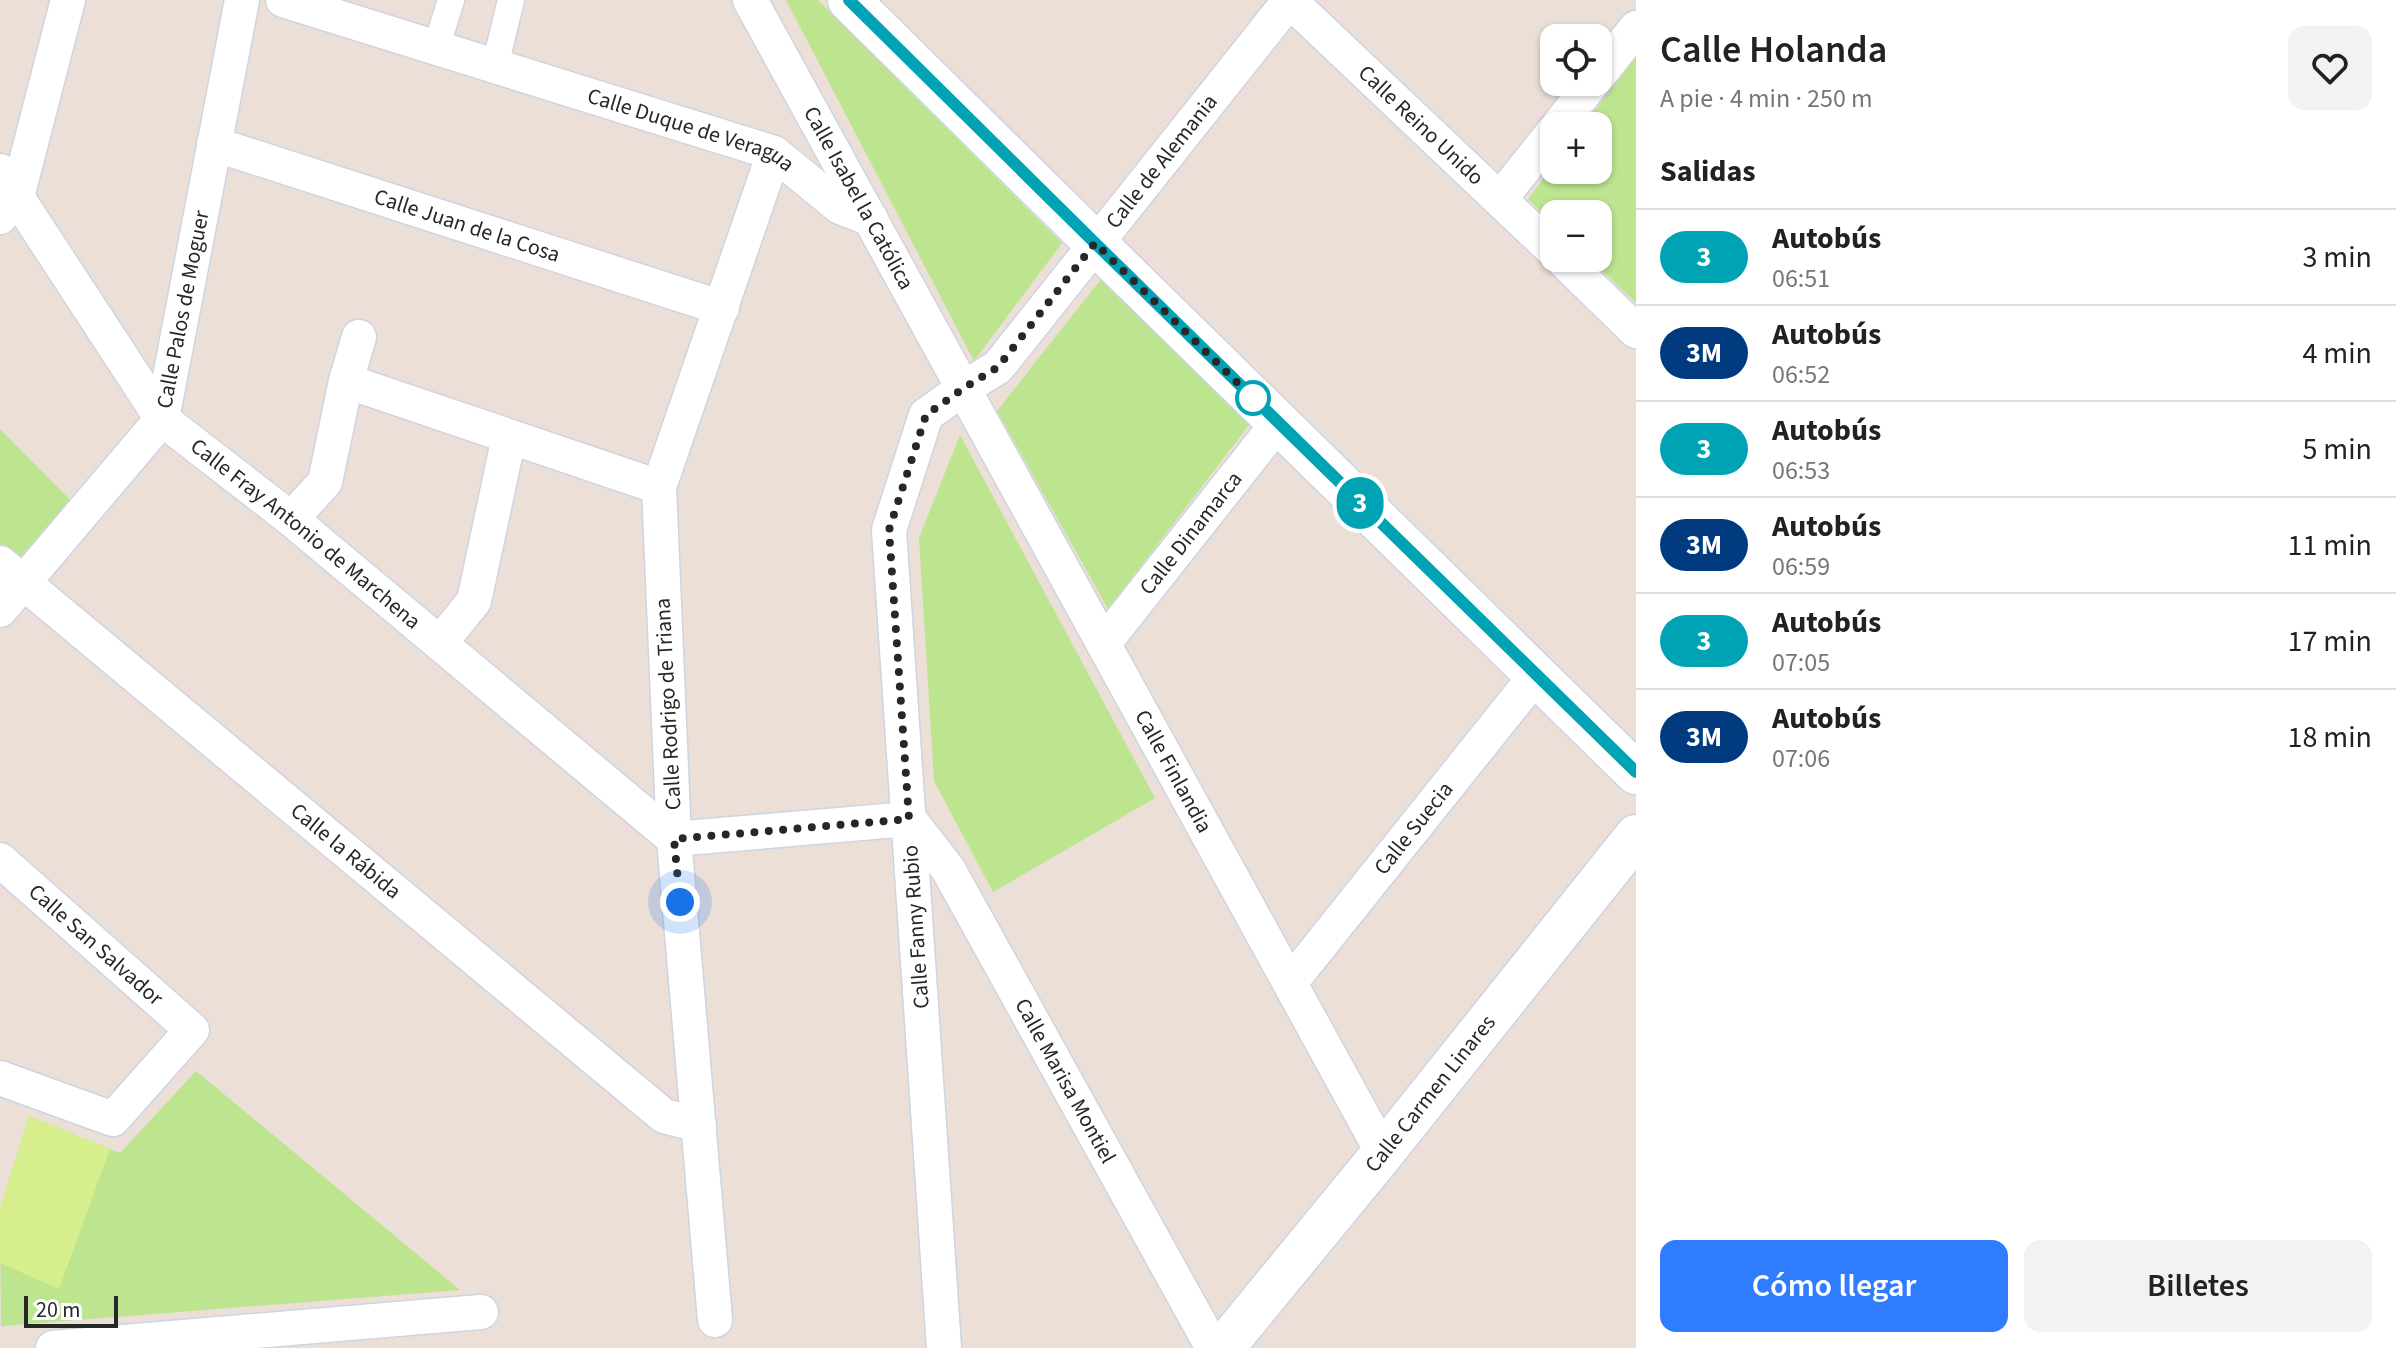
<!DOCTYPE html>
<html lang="es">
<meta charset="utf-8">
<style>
body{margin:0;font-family:"Source Sans 3",sans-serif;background:#f2f2f2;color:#222;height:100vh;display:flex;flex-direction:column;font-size:30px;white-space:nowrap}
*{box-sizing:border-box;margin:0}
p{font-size:26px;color:#767676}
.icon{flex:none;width:44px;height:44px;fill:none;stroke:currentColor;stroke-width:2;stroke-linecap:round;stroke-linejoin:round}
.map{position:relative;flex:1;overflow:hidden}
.panel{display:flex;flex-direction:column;background:#fff;width:760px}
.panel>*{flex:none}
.badge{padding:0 16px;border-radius:26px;font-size:28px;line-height:52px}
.buttons{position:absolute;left:1540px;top:24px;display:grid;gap:16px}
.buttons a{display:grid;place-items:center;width:72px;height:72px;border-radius:16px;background:#fff;box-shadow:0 2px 6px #0004;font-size:40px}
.scale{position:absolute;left:24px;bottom:20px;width:94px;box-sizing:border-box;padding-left:8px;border:4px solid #272727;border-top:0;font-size:22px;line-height:28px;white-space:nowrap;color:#272727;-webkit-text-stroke:6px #fff;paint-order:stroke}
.you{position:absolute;width:40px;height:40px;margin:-20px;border:6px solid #fff;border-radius:50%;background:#1a73e8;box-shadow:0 0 0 12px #1a73e833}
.map>.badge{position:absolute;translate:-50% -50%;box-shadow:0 0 0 4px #fff}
h2{padding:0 24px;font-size:30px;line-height:72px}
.round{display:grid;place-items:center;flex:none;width:84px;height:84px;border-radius:16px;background:#f2f2f2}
.overview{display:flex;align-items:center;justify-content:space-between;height:136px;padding:0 24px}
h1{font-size:38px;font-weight:600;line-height:60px}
.cta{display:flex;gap:16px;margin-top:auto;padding:16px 24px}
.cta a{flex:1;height:92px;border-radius:16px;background:#307cff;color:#fff;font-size:32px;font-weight:600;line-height:92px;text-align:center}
.cta a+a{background:#f2f2f2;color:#222}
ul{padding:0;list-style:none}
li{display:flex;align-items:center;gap:24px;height:96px;padding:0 24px;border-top:2px solid #e0e0e0}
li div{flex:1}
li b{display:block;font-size:30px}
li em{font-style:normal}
li .badge{min-width:88px;font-weight:700;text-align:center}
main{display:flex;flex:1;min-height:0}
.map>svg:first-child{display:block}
</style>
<main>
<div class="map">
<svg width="1636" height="1348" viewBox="0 0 1636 1348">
<rect width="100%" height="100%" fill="#ebdfd7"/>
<!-- green -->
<path fill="#bde590" d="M786 0H818L1062 243 974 361Z
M1636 57V303L1589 258H1598V214H1554V224L1528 199 1554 165V170H1598V126H1583Z
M1101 279 1249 425 1108 609 997 411Z
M0 429 73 503 20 561 0 545Z
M960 435 1155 798 993 892 934 781 919 538Z
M196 1071 460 1290 1 1326 0 1209 29 1116 120 1153Z"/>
<!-- pitch -->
<path fill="#d6ee8b" d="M29 1116 110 1149 59 1289 0 1263V1209Z"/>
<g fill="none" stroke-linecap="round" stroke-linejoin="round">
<!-- pedestrian casing -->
<g stroke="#cdd5e2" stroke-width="29">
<path id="pedestrian" d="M436 48 451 0
M495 66 511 0"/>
</g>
<!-- minor casing -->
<g stroke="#cdd5e2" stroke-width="37">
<g id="minor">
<path id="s1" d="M283 0 774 153 840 207 871 219"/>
<path id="s2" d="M750 0 1383 1153"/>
<path id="s3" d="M1289 0 1554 251"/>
<path d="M1598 76 1636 28"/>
<path d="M1558 126 1593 82"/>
<path id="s4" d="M214 144 722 308"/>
<path id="s5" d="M0 171 162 419 291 519 674 839 909 819 948 869 1213 1348"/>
<path d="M1500 199 1554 131"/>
<path d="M0 217 17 197 68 0"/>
<path d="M1561 258 1636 331"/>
<path d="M346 381 659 487"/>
<path d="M291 519 325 482 346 381 359 337"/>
<path id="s6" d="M0 563 664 1116 699 1125"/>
<path id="s7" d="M0 610 162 419 242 0"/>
<path d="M440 643 474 601 509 437"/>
<path id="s8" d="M1104 643 1278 423"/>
<path id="s9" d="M0 860 192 1030 113 1119 0 1078"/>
<path id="s10" d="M1290 983 1537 674"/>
<path d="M715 1320 674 839 659 487 774 153"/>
<path d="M53 1348 481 1312"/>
<path id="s11" d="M944 1348 889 530 926 415 964 388 998 367 1290 0"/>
</g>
</g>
<!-- tertiary casing -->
<g stroke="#cdd5e2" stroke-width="45">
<g id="tertiary">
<path d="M849 0 1095 243 1636 773"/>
<path id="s12" d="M1223 1348 1383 1153 1636 836"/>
</g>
</g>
<!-- pedestrian -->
<use href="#pedestrian" stroke="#fff" stroke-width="26"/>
<!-- minor -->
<use href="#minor" stroke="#fff" stroke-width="34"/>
<!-- tertiary -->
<use href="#tertiary" stroke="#fff" stroke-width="42"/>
</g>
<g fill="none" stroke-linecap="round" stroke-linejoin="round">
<!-- line casing -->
<g stroke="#fff" stroke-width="18">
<path id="line" d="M849 0 1095 243 1636 772"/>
</g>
<!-- line -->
<use href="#line" stroke="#00a3b4" stroke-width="12"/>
<!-- walk -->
<path stroke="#272727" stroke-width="8" stroke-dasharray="0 14.4" d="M680 902 674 839 909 819 889 530 926 415 964 388 998 367 1095 243 1258 403 1253 398"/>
</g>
<!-- markers -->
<circle fill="#fff" stroke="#00a3b4" stroke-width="4" cx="1253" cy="398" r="16"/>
<g text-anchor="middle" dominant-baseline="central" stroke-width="7" stroke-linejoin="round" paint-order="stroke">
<!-- street labels -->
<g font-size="22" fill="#272727" stroke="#fff">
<text stroke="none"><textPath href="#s3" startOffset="182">Calle Reino Unido</textPath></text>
<text stroke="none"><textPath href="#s1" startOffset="428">Calle Duque de Veragua</textPath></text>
<text stroke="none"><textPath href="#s11" startOffset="1290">Calle de Alemania</textPath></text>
<text stroke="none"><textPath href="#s2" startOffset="226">Calle Isabel la Católica</textPath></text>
<text stroke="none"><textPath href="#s4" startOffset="266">Calle Juan de la Cosa</textPath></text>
<text stroke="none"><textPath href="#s7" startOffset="362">Calle Palos de Moguer</textPath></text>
<text stroke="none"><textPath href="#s8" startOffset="140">Calle Dinamarca</textPath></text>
<text stroke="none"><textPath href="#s5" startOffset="480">Calle Fray Antonio de Marchena</textPath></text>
<text transform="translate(668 704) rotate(-93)">Calle Rodrigo de Triana</text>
<text stroke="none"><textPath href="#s2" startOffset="880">Calle Finlandia</textPath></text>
<text stroke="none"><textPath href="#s10" startOffset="198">Calle Suecia</textPath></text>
<text stroke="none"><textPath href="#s6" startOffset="450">Calle la Rábida</textPath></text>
<text transform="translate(916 927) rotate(-94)">Calle Fanny Rubio</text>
<text stroke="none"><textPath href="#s9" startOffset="128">Calle San Salvador</textPath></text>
<text stroke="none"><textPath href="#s5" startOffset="1500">Calle Marisa Montiel</textPath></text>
<text stroke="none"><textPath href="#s12" startOffset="328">Calle Carmen Linares</textPath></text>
</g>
</g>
</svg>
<div class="buttons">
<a><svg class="icon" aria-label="locate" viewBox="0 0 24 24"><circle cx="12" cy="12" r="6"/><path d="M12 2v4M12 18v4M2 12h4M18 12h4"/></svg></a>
<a>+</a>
<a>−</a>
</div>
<div class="scale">20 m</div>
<div class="you" style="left:680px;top:902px"></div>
<b class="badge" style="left:1360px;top:503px;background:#00a3b4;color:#fff">3</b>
</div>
<section class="panel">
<div class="overview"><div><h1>Calle Holanda</h1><p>A pie · 4 min · 250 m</p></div><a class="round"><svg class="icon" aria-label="heart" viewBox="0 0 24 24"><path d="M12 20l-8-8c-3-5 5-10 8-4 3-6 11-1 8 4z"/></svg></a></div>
<h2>Salidas</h2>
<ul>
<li><span class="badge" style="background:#00a3b4;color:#fff">3</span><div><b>Autobús</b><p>06:51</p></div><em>3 min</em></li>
<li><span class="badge" style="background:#003b80;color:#fff">3M</span><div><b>Autobús</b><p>06:52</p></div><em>4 min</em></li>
<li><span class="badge" style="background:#00a3b4;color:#fff">3</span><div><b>Autobús</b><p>06:53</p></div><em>5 min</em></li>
<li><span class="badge" style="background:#003b80;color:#fff">3M</span><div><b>Autobús</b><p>06:59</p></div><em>11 min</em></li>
<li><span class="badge" style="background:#00a3b4;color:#fff">3</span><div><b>Autobús</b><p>07:05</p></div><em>17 min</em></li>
<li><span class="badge" style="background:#003b80;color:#fff">3M</span><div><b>Autobús</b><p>07:06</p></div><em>18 min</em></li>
</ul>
<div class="cta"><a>Cómo llegar</a><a>Billetes</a></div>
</section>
</main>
